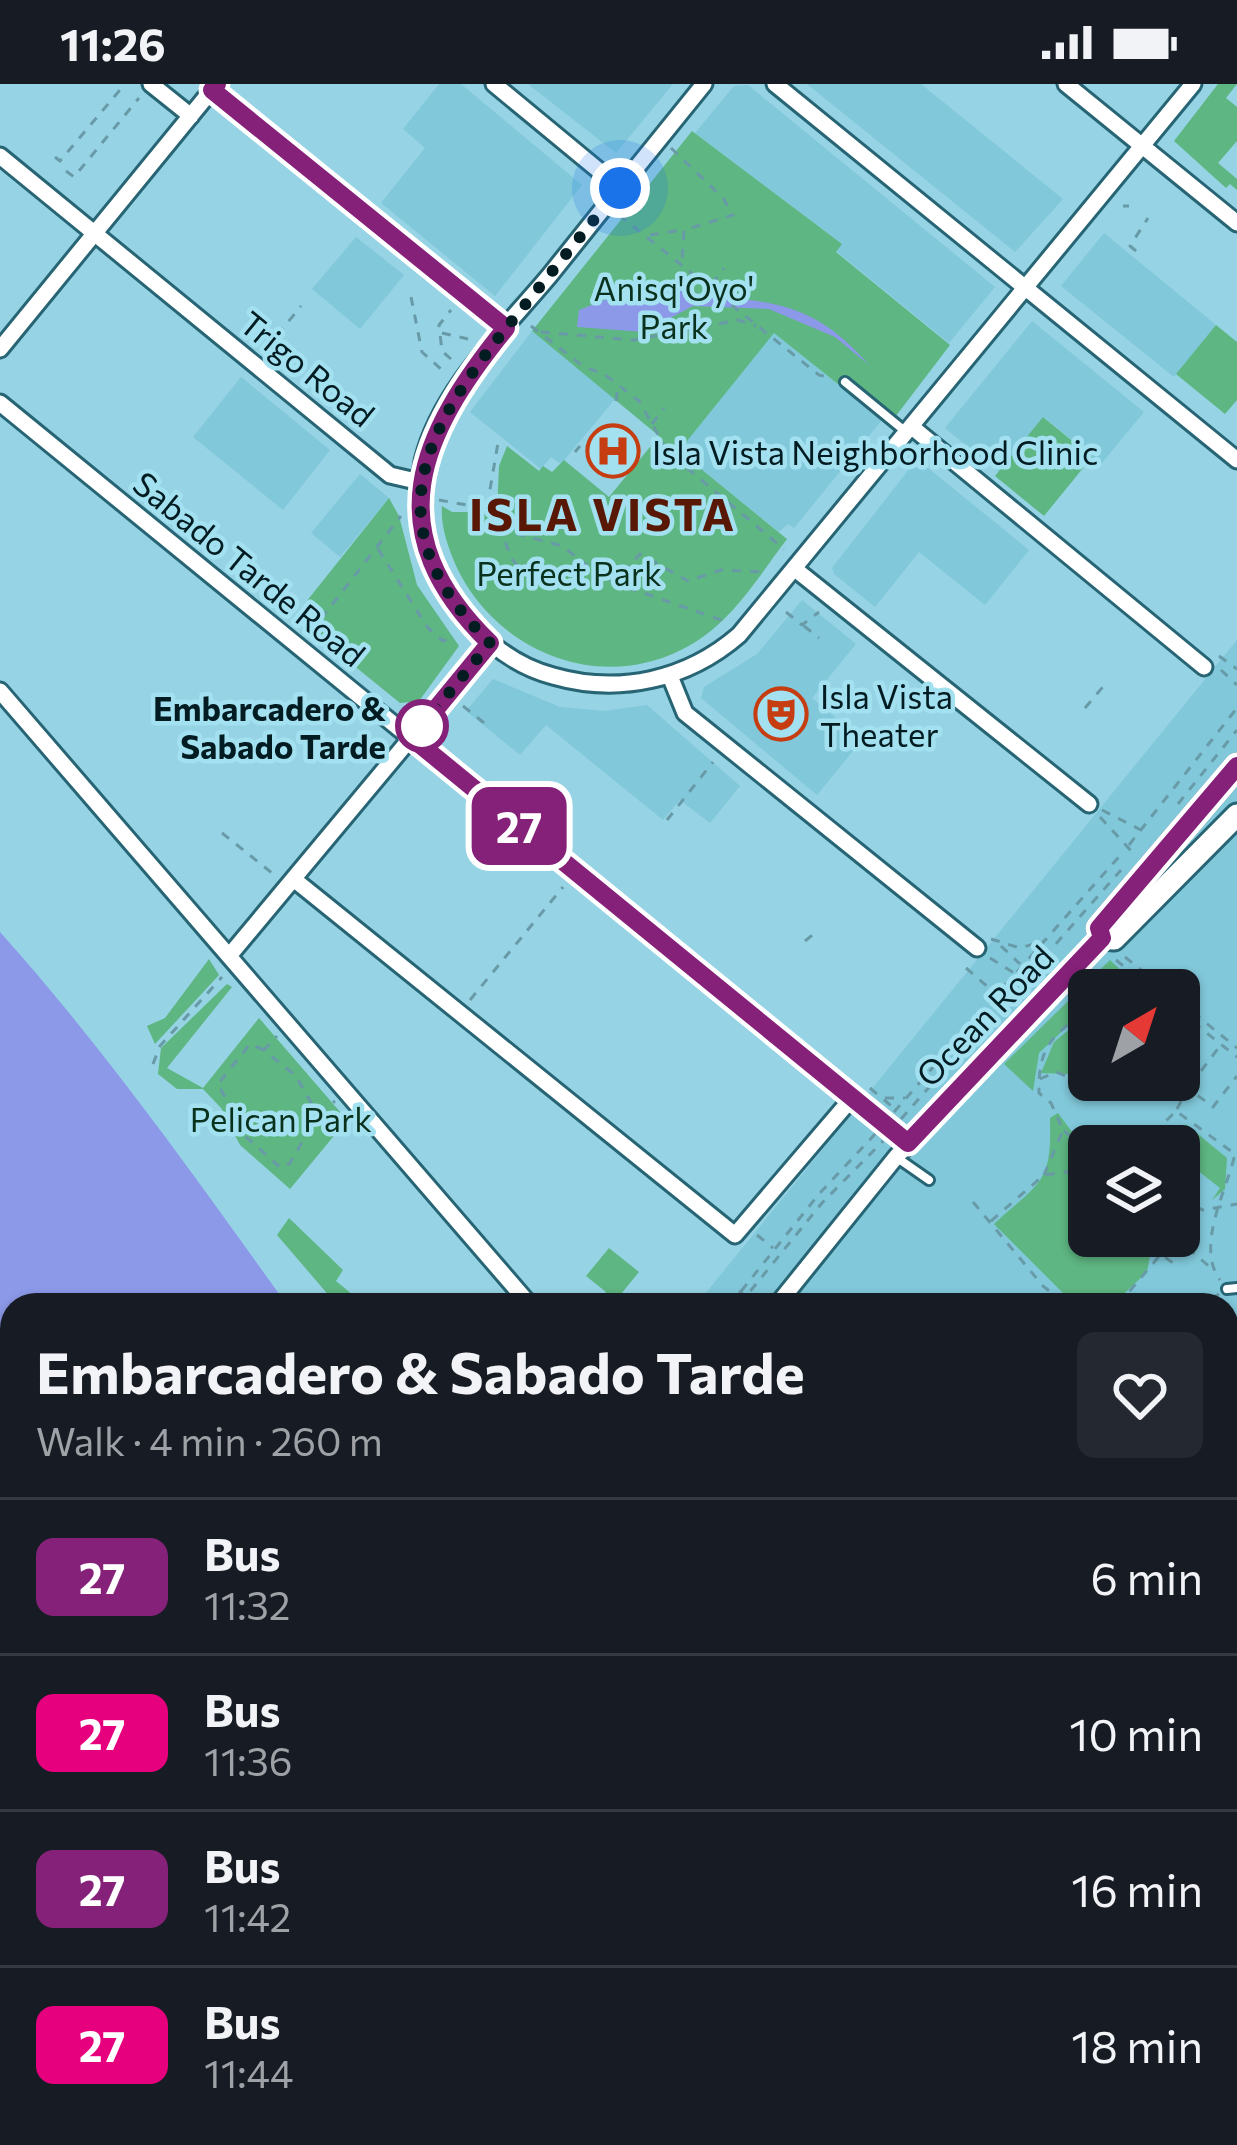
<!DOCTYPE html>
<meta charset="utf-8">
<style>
body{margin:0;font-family:Commissioner,sans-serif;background:#242831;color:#f1f3f6;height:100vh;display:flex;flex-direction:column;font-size:45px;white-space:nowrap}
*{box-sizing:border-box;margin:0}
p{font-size:39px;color:#9ea1a6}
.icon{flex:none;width:66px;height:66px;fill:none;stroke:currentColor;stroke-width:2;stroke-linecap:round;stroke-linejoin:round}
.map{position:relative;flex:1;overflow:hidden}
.panel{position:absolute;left:0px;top:1209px;width:1239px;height:852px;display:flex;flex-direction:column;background:#171b24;border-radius:36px 36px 0 0;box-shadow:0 3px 9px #0004}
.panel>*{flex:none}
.badge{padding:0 24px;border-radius:18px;font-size:42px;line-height:78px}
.needle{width:78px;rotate:39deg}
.buttons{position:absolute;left:1068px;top:885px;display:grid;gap:24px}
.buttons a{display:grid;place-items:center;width:132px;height:132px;border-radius:18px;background:#171b24;box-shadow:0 3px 9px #0004;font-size:60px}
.you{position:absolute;width:60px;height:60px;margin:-30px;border:9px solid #fff;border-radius:50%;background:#1a73e8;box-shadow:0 0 0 18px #1a73e833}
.map>.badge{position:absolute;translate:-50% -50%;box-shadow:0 0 0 6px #fff}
.round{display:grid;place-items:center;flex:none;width:126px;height:126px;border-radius:18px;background:#242831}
.headline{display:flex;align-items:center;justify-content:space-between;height:204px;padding:0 36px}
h1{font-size:57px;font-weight:700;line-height:90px}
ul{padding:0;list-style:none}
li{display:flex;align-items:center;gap:36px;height:156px;padding:0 36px;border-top:3px solid #363941}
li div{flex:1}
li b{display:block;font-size:45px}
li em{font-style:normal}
li .badge{min-width:132px;font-weight:700;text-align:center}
.status{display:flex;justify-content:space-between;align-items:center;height:84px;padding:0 60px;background:#171b24;direction:ltr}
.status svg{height:33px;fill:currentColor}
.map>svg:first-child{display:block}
</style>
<div class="status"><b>11:26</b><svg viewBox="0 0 49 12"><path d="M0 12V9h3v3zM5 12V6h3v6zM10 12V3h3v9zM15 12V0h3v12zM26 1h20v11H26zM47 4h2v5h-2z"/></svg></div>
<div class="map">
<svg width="1237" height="2061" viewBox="0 0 1237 2061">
<rect width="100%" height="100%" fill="#96d3e4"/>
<!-- built -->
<path fill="#81c8da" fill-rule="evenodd" d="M439 0H461L582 101 495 212 381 119 425 64 403 45Z
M528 0H673L616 69Z
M807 0H921L1063 115 1015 168Z
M748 1 995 203 949 259 836 167 841 159 695 49 734 2Z
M1104 149 1216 241 1174 293 1061 202Z
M356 153 404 191 360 245 312 205Z
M1032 237 1144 328 1101 380 1044 333 999 388 945 344Z
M532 247 615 315 561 380 551 373 541 385 470 328Z
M774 249 882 336 794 444 788 440 779 448 679 367Z
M241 293 330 366 283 426 193 353Z
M917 375 1029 466 985 521 919 468 875 523 834 490 832 484Z
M360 390 389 414 340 473 311 449Z
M802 516 856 560 812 614 862 656 817 711 701 614 704 603 757 570Z
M1237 556V2061H796L789 2049H1227V1221H696ZM1089 906H1179V996H1089ZM1089 1062H1179V1152H1089Z
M493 595 560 623 605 627 647 621 740 702 710 739 680 716 663 736 546 641 520 671 466 627Z"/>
<!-- green -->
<path fill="#5eb682" d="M1218 0H1237L1226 14 1237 23V57L1218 79 1237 95V106L1230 100 1226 104 1174 57Z
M692 47 842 160 836 168 950 261 889 341 774 249 679 367 787 455C755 497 730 542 681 566 597 608 497 567 457 484 449 466 440 442 442 422L452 428H497L499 382 507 362 539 387 543 382 552 388 564 376 609 413 659 352 532 247Z
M1216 241 1237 258V316L1225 330 1176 290Z
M1043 333 1092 373 1044 432 995 392Z
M389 414 399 432 417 501 459 562 419 617 400 619 294 533Z
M209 875 219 891 155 960 147 942 165 934Z
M1110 876 1128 893 1113 906H1089V922L1039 969 1033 1007 1004 980Z
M227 900 232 903 167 984 203 1004 259 934 347 1036 290 1105 240 1061 221 1024 203 1005H177L158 990 161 964Z
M1089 929V954L1071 976 1077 982 1070 990 1041 989 1054 958Z
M1058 1029 1072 1048 1098 1062H1089V1152H1129L1151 1167 1147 1188 1112 1221 1071 1217 994 1140C1041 1097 1052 1100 1050 1034Z
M1187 1041 1227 1074 1225 1105 1212 1116 1220 1104 1179 1072V1062H1147L1168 1042Z
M289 1134 343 1186 336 1197 365 1221H337L277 1151Z
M609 1164 639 1188 612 1221H592L606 1208 586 1192Z
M1237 1384V1580L1227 1592V1393H1235Z"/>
<!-- water -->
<path fill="#8c99e8" d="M665 204C755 223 801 203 869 281L835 253 769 225 693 222 644 248 577 243 579 226 630 206Z
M0 848C105 965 195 1093 287 1221H12V2049H789L796 2061H0Z
M1237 1769V2061H1042L1048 2049H1227V1772Z"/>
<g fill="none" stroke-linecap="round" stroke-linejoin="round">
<!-- lane casing -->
<g stroke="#286574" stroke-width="14">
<path id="lane" d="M845 298 906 348
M854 1015 907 1058
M896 1073 929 1096
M1227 1205 1237 1204"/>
</g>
<!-- street casing -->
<g stroke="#286574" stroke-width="21">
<path id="street" d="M151 0 191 32
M494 0 620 104
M704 0C653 63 601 127 550 191 504 246 440 306 423 377 414 421 428 471 449 508 472 548 508 580 553 592 619 611 687 596 739 551L1193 0
M775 0 1237 376
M1066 0 1237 139
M212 6 506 244
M0 72 390 391 420 398
M0 265 215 2
M0 319 852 1014 735 1151 296 797
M912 343 1204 583
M795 485 1089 720
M670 592 685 629 977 864
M0 607 530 1221
M229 872 490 559
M777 1221 896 1073 1102 854"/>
</g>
<!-- secondary casing -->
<g stroke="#286574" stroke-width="27">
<path id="secondary" d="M1237 682 1099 844 1102 854 1114 855 1237 731"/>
</g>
<!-- path -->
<path stroke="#689aa7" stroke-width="3" stroke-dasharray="9 9" stroke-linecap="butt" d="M671 64 723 114 733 131 684 146 682 178
M55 73 60 77 125 0
M66 87 74 93 139 14
M1123 122H1129
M619 131 819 291 832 294
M650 151 682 146
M1136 167 1130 162 1148 134
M712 200 724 184
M411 213 422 268 442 286
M531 242 584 283 604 290 639 317 668 368 784 465
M541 248 634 256 738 236 756 242
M442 249 468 255
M266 265 301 222
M271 271 276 265 293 279
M451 275 442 267 439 241 451 226
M616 317 618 304
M652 340 664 324
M575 368 580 362
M439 416 494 426 511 474 534 501
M487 423 499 353
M499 445 562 462 606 496 727 538
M378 465 428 544 443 557 455 553
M608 495H617L640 470 688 497 721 486 767 488
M786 528 802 541 819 528
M804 542 819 554
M310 549 401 432
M1219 572 1237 585
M1221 586 1237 601
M463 622 488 642
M1085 624 1107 598
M1178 720 1237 646
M1102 726 1141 746
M1100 733 1134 770
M667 736 713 678
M222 749 277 793
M1129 761 1237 624
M991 855 1020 864 1044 857
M805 857 815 849
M1001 862 1020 880
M1125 873 1166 906
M990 874 1022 894
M1116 876 1132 889
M966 884 996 910
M1017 888 1124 767
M1117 906 1133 890 1153 906
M470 916 563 803
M1179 917 1237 964
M1179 927 1237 973
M264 966 250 960 218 1000 246 1053 281 1084 290 1079 318 1031 296 992 264 966 277 952
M153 980 160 962 222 893
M1040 995 1056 988 1071 994
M1176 996 1188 1004 1220 962
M870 1004 895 1025
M885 1014H905
M1177 1025 1188 1004 1213 1023 1237 992
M894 1028 1011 894
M319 1030 335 1017
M901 1035 1121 786
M1064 1047 1089 1066
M1141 1062 1176 1027 1235 1070C1227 1106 1195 1162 1220 1196
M1044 1091 1063 1046 1051 1019 1039 1009C1038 964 1051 951 1089 926
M1179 1116 1203 1126 1237 1120
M973 1118 1043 1202 1067 1221
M991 1137 1044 1091 1089 1085
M757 1151 773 1164
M1174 1152 1211 1184
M739 1207 756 1221
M730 1221 819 1110 877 1048
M739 1221 822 1119 883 1057
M1118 1221 1161 1170 1173 1179 1186 1162
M1199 1221 1219 1210
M1227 1381 1229 1374
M1227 1596 1237 1586
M1227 1760 1237 1756
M923 2049 937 2061
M994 2061 995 2049
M1029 2061 1035 2049"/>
<!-- lane -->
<use href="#lane" stroke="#fff" stroke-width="8"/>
<!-- street -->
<use href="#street" stroke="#fff" stroke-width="15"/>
<!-- secondary -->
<use href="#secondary" stroke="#fff" stroke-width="21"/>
</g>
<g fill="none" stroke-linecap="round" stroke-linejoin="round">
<!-- line casing -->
<g stroke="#fff" stroke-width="27">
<path id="line" d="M217 0 212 6 506 244C419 351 375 447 490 559L412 654 908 1059 1102 854 1099 844 1237 682"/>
</g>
<!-- line -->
<use href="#line" stroke="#862179" stroke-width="18"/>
<!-- walk -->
<path stroke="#031c22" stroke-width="12" stroke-dasharray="0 21.6" d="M422 642 490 559C368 439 426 342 516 232 551 189 585 146 620 104"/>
</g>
<!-- icons -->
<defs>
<g id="hospital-ring" transform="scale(2.7)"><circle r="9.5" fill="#a3e1f1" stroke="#c53d11" stroke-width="1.5"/><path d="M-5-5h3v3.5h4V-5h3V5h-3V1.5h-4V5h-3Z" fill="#c53d11"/></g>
<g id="theatre-ring" transform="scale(2.7)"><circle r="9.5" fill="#a3e1f1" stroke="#c53d11" stroke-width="1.5"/><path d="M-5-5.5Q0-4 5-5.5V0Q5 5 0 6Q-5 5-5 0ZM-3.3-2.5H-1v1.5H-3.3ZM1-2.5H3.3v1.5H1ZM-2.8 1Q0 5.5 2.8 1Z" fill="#c53d11"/></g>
</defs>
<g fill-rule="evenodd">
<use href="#hospital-ring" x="613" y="367"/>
<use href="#theatre-ring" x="781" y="630"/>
</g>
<!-- markers -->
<circle fill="#fff" stroke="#862179" stroke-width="6" cx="422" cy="642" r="24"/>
<g text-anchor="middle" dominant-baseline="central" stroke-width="9" stroke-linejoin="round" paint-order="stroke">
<!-- park labels -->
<g font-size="33" fill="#09311c" stroke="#a3e1f1">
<text x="674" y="203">Anisq'Oyo'<tspan x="674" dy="38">Park</tspan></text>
<text x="569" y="488">Perfect Park</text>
<text x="281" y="1034">Pelican Park</text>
</g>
<!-- street labels -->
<g font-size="33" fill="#031c22" stroke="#a3e1f1">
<text transform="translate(308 284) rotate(39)">Trigo Road</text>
<text transform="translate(250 484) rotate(39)">Sabado Tarde Road</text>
<text transform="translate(984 931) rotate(-46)">Ocean Road</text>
</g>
<!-- poi labels -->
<g font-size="33" fill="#031c22" stroke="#a3e1f1" text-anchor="start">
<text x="652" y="367">Isla Vista Neighborhood Clinic</text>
<text x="820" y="611">Isla Vista<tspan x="820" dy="38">Theater</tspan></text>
</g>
<!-- stop labels -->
<g font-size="33" font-weight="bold" fill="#031c22" stroke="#a3e1f1" text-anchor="end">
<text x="386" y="623">Embarcadero &amp;<tspan x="386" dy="38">Sabado Tarde</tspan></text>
</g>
<!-- district labels -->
<g font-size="45" font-weight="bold" letter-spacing="3" fill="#591805" stroke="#a3e1f1">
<text x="603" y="428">ISLA VISTA</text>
</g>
</g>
</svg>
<div class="buttons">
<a><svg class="needle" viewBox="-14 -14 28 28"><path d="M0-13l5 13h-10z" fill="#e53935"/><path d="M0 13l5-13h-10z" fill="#9ea1a6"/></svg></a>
<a><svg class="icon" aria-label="layers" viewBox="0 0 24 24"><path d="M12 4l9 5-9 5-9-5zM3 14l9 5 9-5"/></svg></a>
</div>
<div class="you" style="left:620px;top:104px"></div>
<b class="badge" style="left:519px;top:742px;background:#862179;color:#fff">27</b>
<section class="panel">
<div class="headline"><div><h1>Embarcadero &amp; Sabado Tarde</h1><p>Walk · 4 min · 260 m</p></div><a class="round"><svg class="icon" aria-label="heart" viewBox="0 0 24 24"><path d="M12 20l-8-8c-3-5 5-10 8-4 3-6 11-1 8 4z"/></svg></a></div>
<ul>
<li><span class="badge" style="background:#862179;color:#fff">27</span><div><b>Bus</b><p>11:32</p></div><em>6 min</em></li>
<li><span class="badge" style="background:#e6007e;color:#fff">27</span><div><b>Bus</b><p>11:36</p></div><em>10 min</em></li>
<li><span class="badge" style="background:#862179;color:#fff">27</span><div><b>Bus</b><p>11:42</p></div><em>16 min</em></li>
<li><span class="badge" style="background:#e6007e;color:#fff">27</span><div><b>Bus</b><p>11:44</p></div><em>18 min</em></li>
</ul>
</section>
</div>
